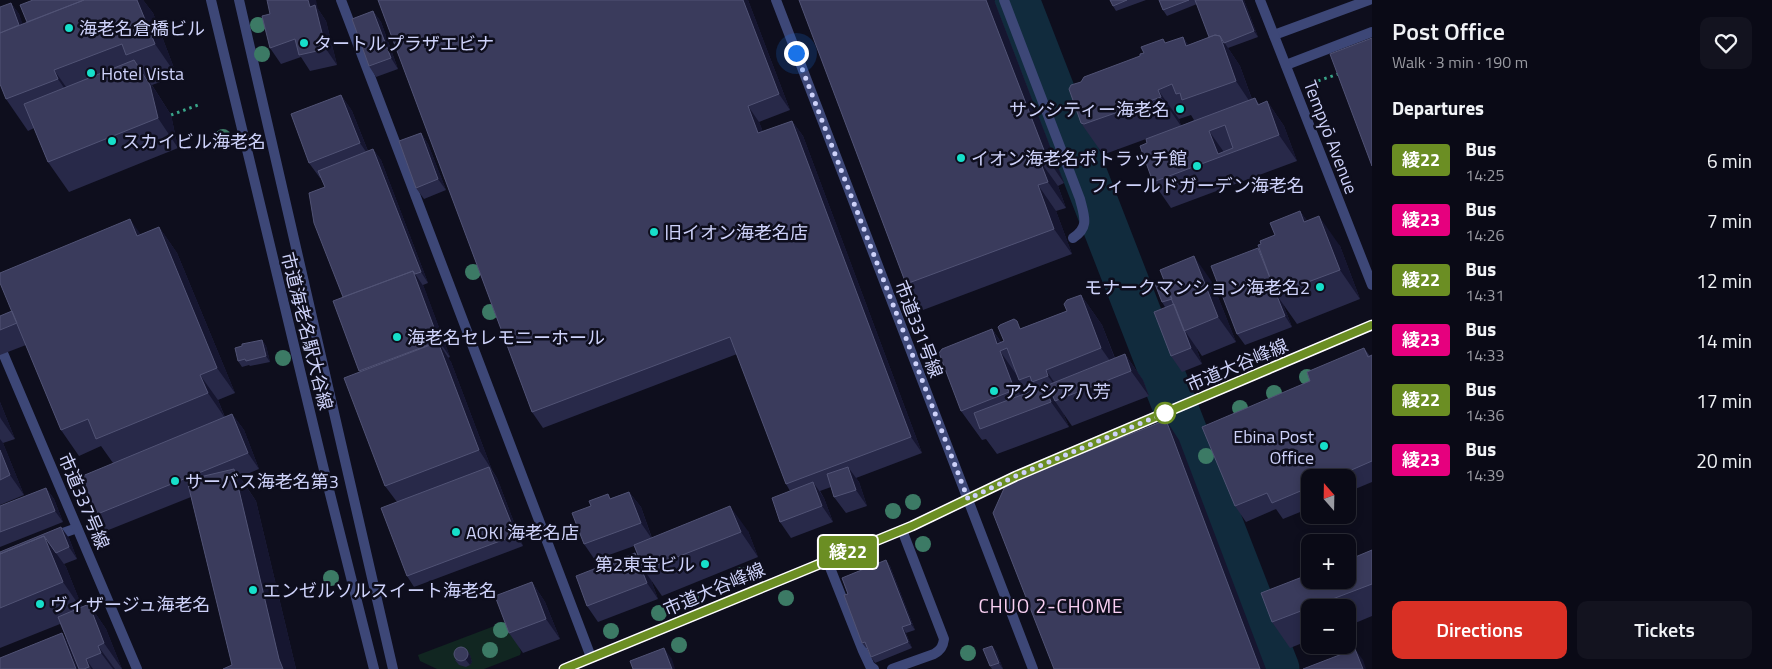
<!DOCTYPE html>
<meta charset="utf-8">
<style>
body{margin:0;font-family:"Titillium Web","Noto Sans JP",sans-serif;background:#13131f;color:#f1f3f6;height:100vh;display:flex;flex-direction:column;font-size:19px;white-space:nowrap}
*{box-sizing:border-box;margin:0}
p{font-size:16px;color:#999aa1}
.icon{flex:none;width:28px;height:28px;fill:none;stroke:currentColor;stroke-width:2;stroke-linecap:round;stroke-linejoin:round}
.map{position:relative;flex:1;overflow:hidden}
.details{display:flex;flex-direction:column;background:#0a0a16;width:400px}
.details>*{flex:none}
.badge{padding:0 10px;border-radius:4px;font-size:18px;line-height:32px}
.needle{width:32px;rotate:340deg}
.controls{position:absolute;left:1301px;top:469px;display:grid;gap:10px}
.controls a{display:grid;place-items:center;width:55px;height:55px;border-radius:10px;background:#0a0a16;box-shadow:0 2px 8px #0003,0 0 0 1px #2a2b35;font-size:25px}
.you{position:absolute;width:25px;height:25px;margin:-12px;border:4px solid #fff;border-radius:50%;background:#1a73e8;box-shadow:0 0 0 8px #1a73e833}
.map>.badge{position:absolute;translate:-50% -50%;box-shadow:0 0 0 2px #fff}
h2{padding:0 20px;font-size:19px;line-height:45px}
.round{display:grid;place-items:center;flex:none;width:52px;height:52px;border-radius:10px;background:#13131f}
.summary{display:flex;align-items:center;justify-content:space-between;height:85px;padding:0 20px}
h1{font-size:24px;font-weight:600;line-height:38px}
.button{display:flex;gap:10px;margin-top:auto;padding:10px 20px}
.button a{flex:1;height:58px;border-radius:10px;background:#d93025;color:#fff;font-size:20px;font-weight:600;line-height:58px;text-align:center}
.button a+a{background:#13131f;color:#f1f3f6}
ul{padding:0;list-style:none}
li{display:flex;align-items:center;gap:15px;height:60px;padding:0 20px}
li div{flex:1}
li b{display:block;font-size:19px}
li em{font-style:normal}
li .badge{min-width:55px;font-weight:700;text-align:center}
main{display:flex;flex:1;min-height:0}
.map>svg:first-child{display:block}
</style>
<main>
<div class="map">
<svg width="1372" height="669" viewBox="0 0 1372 669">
<rect width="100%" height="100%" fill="#0e0e1d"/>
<!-- green -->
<path fill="#112621" d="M505 622 511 625 521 652 520 655 484 669H437L420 661 418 655Z"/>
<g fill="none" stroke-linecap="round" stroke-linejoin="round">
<!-- river -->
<path stroke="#112b3d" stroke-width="45" d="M1017 0 1277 669"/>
<!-- path -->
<path stroke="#39a488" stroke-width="3" stroke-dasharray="2.5 4" stroke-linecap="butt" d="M1312 83 1341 73
M171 115 198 105"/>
<!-- service -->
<path stroke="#3d4777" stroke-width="10" d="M1004 0 1080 199C1084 216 1090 227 1073 238
M1274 35 1369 0
M1286 65 1372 32
M52 537 77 528
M827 560 863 651 870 666 874 669
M892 669 934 654C941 650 943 646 944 639L902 530"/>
<!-- minor -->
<path stroke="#3d4777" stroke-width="10" d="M341 0 591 657"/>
<!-- tertiary -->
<path stroke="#3d4777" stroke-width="10" d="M211 0 324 470 374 669
M239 0 393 669
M776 0 1033 669
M1260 0 1372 285
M0 346 137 669
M564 669 912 526 1016 476 1372 325"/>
</g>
<!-- trees -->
<g fill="#3c7a65">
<circle cx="258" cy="25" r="8"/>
<circle cx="262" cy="54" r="8"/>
<circle cx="223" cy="137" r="8"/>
<circle cx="473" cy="272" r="8"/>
<circle cx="490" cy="312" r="8"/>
<circle cx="283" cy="358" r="8"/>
<circle cx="1307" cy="377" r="8"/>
<circle cx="1274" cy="393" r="8"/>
<circle cx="1240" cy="408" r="8"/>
<circle cx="1206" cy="456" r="8"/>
<circle cx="913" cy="502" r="8"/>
<circle cx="893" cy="511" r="8"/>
<circle cx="923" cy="544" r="8"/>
<circle cx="741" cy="575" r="8"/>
<circle cx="331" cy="578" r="8"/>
<circle cx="691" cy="598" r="8"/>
<circle cx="786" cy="598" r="8"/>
<circle cx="659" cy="613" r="8"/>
<circle cx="501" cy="630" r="8"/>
<circle cx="611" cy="631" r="8"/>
<circle cx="679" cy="645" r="8"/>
<circle cx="490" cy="650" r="8"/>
<circle cx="968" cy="653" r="8"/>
</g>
<!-- wall -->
<path fill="#282949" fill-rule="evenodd" d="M33 0H143L153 13 177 76 152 85 171 115 178 148 69 192 48 162 34 128 28 131 6 99 11 3 19 14 22 24 27 22Z
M378 0H748L790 110 759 122 763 132 792 121 803 136 922 453 856 478 859 482 867 506 846 513 834 497 831 487 820 491 824 498 833 522 791 538 780 522 790 491 786 484 737 354 543 428 532 412Z
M799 0H994L1064 183 1058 186 1066 208 1056 211 1072 254 923 310 906 284Z
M1110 0H1146L1116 11 1113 6Z
M1159 0H1244L1258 37 1228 48 1240 66 1252 99 1255 98 1259 104 1267 101 1284 126 1297 161 1171 208 1153 182 1147 143 1146 139 1105 154 1102 153 1081 123V82L1140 56 1166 43 1183 37 1188 45 1209 37 1197 4 1167 16 1163 10ZM1191 115 1194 120 1181 126 1179 119Z
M318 9 326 21 337 65 310 71 301 57 281 64 270 48V14Z
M373 11 381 22 398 69 376 77 369 66Z
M341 95 352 111 368 151 373 149 381 160 428 283 423 285 450 357 448 358 451 362 492 470 497 478 523 546 414 587 407 576 397 502 385 486 343 297 325 187 321 178H320L309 163Z
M421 133 428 144 446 190 424 199 416 188Z
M1300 211 1307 221 1340 246 1360 299 1297 324 1283 304 1292 327 1245 345 1237 334 1261 244 1275 235Z
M159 227 177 253 235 393 218 400 225 417 232 414 244 430 259 469 240 477 256 501 296 669H223L232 665 191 497 106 531 95 515 113 463 101 446 79 456 61 430 26 345 0 355V316L12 311 141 235Z
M1212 282 1236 342 1202 356 1196 347 1202 364 1182 372 1171 356 1165 307 1162 302Z
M1081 295 1102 325 1115 358 1125 354 1143 380 1149 396 1072 426 1063 413 1069 427 997 454 986 439 982 440 961 411 992 329 1001 342 1004 341 1022 328 1067 311ZM1023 385 1027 392 1026 393Z
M262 340 266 346 270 362 250 366 249 365 242 367 238 361Z
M1364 348 1370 356 1372 355V482L1348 492V478H1310V508L1283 519 1276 509 1246 522 1235 506 1310 381Z
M0 402 15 439 3 443 24 495 0 505Z
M46 488 54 499 63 522 0 547V506Z
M629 492 641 507 652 538 748 531 758 557 662 596 651 580 658 599 598 622 587 606 635 553 639 559 634 546 595 560 584 544 611 498Z
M69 538 77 559 64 564 66 567 82 607 89 604 106 629 122 669H0L68 641 60 624 0 648V552Z
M1372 550V616L1348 626V608H1310V640L1290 648 1272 622Z
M886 560 890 566 915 630 906 633 912 648 875 663 871 657 867 648H866L862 643 848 594Z
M532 582 545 602 560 639 523 653 509 633Z
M992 646 996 651 1003 669H992L990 666Z
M466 649 470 655 472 662 470 665 466 667 459 665 455 660Z"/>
<!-- shaded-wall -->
<path fill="#161630" d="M137 0H143L153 13 177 76 155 44Z
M308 0H316L318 9 326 21 337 65 326 49 310 7Z
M743 0H748L790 110 779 94Z
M986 0H994L1064 183 1047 158Z
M1242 0H1244L1258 37 1254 31Z
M11 3 19 14 35 57 27 46Z
M373 11 381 22 398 69 391 58Z
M1220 36 1240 66 1256 111 1236 81Z
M1183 37 1203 66 1186 46Z
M134 60 155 90 171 115 178 148 158 118Z
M54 70 76 101 80 111 58 79Z
M1158 90 1179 119 1181 126 1161 97Z
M341 95 352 111 371 159 360 143Z
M1267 101 1284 126 1297 161 1279 135Z
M748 106 759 122 770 149 758 133Z
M792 121 803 136 922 453 911 437Z
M1209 131 1226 155 1218 154Z
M421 133 428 144 446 190 438 179Z
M373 149 381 160 428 283 421 272Z
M1040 161 1058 186 1066 208 1048 182Z
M1038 185 1056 211 1072 254 1054 229Z
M1300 211 1321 240 1304 222Z
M1319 216 1340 246 1360 299 1340 270Z
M130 219 148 245 137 236Z
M159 227 177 253 235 393 217 368Z
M1258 248 1276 294 1283 304 1292 327 1285 316Z
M1194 256 1212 282 1236 342 1218 317Z
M413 271 424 287 450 357 439 341Z
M1081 295 1102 325 1121 375H1120L1101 348Z
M992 329 1005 349 997 344Z
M1185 331 1196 347 1202 364 1191 348Z
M262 340 266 346 270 362 266 356Z
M438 342 451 362 492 470 479 450Z
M1000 351 1020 380H1019L1023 385 1032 409H1031L1012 383Z
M1125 354 1143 380 1149 396 1131 371Z
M1046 370 1064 397H1063L1048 376Z
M200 375 218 400 225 418 208 393Z
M1006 385 1025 412H1023L1009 392Z
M1045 386 1063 413 1069 427 1051 402Z
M0 402 15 439 1 419 0 417Z
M232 414 244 430 259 469 248 453Z
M1166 420 1179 440 1266 669H1260Z
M0 439 3 443 24 495 10 475 0 450Z
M489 467 497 478 523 546 516 535Z
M848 467 859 482 867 506 856 490Z
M234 469 256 501 296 669H283L279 659Z
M813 482 824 498 833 522 822 506Z
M46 488 54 499 63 522 55 511Z
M629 492 641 507 652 539 641 523Z
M730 506 748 531 758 557 741 532Z
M61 527 69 538 77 559 69 547Z
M44 536 66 567 85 614 63 582Z
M635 553 646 569 644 570 651 580 658 599 647 583Z
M886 560 890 566 915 630 911 624Z
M532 582 545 602 560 639 546 619Z
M89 604 106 629 122 669 104 643Z
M902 627 906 633 912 648 908 642Z
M62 633 70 645 80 669H76Z
M98 646 115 669H113L101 653Z
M992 646 996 651 1003 669 999 663Z
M664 648 672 659 675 669H672Z
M466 649 470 655 472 662 470 665 466 660Z
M1355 649 1363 660 1366 669H1363Z
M86 659 93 669H91Z"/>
<!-- building -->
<path fill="#3a3b5c" stroke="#515375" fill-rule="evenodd" d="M33 0H84L27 22 20 5Z
M84 0H137L155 44 126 55 122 44 54 70 58 79 6 99 0 84V33Z
M267 0H308L310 7 315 5 326 49 299 55 295 39 270 48 262 16 270 14Z
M378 0H743L779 94 748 106 758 133 792 121 911 437 786 484 730 337 532 412Z
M799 0H986L1047 158 1040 161 1048 182 1038 185 1054 229 906 284Z
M1110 0H1127L1113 6Z
M1159 0H1189L1163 10Z
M1195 0H1242L1254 31 1224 43 1220 36 1215 35 1209 37Z
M11 3 19 25 0 33V7Z
M373 11 391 58 369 66 352 19Z
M1215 35 1220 36 1236 81 1182 100 1180 93 1176 94 1172 84 1158 90 1161 97 1084 124 1081 123 1069 89 1071 85 1081 82 1084 77 1140 56V54L1144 53 1141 47 1163 39 1165 43 1183 37 1186 46Z
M1372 38V166L1330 54Z
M134 60 150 85 158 118 48 162 24 104Z
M341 95 360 143 309 163 291 114Z
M1255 98 1258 105 1267 101 1279 135 1153 182 1140 146 1147 143 1146 139ZM1225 125 1233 148 1218 154 1209 131Z
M421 133 438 179 416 188 399 141Z
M373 149 421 272 415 274 413 271 343 297 314 223 309 193 325 187 318 171Z
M1300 211 1304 222 1319 216 1340 270 1276 294 1258 245 1261 244 1260 241 1275 235 1270 223Z
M130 219 137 236 159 227 217 368 200 375 208 393 96 439 88 419 61 430 0 283V273Z
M1258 248 1285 316 1237 334 1211 266Z
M1194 256 1218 317 1184 331 1160 270Z
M413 271 439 341 359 371 333 301Z
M1165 281 1172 299 1162 302 1155 284Z
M1081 295 1101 348 1046 370 1048 376 1032 382 1030 376 1019 380 1007 348 1000 351 1012 383 1006 385 1009 392 961 411 939 353 942 349 992 329 997 344 1004 341 998 327 1000 325 1014 319 1017 321 1020 329 1067 311 1064 304 1067 300Z
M1174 304 1191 348 1171 356 1154 312Z
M12 311 17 323 0 330V316Z
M262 340 266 356 246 361 245 359 238 361 235 348 242 346V344Z
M438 342 479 450 385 486 344 378Z
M1364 348 1368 357 1372 355V461L1333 478H1310V487L1272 503 1267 493 1235 506 1202 427 1310 381 1307 372Z
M1125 354 1131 371 1055 401 1048 385Z
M1045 386 1051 402 980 429 974 413Z
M232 414 248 453 95 515 80 477Z
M1166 420 1260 669H1054L993 513 1006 484Z
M0 450 10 475 0 480Z
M489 467 516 535 407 576 381 508Z
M848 467 856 490 834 497 827 474Z
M234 469 279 659 283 669H223L232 665 187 480Z
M813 482 822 506 780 522 772 498Z
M46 488 55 511 0 532V506Z
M629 492 641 523 584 544 572 513 591 506 589 501 608 494 610 499Z
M730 506 741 532 644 570 634 545Z
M61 527 69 547 56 553 44 536 0 554V552Z
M44 536 63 582 0 608V554Z
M1372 550V584L1272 622 1261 593 1310 574V580H1348V560Z
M635 553 647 583 587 606 576 576Z
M886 560 911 624 902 627 908 642 871 657 865 642 862 643 844 595 848 594 842 578Z
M532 582 546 619 509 633 495 596Z
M89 604 104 643 98 646 101 653 86 659 89 667 84 669H79L58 617Z
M62 633 76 669H0V658Z
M992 646 999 663 990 666 983 649Z
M454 654a7 7 0 1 1 14 0a7 7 0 1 1-14 0Z
M664 648 672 669H633L630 661Z
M1355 649 1363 669H1303Z"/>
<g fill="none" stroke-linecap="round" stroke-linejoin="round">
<!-- line casing -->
<g stroke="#fff" stroke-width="11">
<path id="line" d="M564 669 912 526 1016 476 1372 325"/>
</g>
<!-- line -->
<use href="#line" stroke="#6b8e23" stroke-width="8"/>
<!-- walk -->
<path stroke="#ced2fa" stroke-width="5" stroke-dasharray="0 9" d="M796 53 968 499 1016 476 1167 412 1165 413"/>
</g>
<!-- markers -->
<g fill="#16dfca" stroke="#0e0e1d" stroke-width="2">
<circle cx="69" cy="28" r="5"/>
<circle cx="304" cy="43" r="5"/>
<circle cx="91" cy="73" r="5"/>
<circle cx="1180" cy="109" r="5"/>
<circle cx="112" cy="141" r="5"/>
<circle cx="961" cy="158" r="5"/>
<circle cx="1197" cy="166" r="5"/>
<circle cx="654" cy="232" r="5"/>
<circle cx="1320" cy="287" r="5"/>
<circle cx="397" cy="337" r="5"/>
<circle cx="994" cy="391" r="5"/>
<circle cx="1324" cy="446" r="5"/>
<circle cx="175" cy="481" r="5"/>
<circle cx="456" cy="532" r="5"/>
<circle cx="705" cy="564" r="5"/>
<circle cx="253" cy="590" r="5"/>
<circle cx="40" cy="604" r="5"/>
</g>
<circle fill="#fff" stroke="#6b8e23" stroke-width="2.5" cx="1165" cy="413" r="10"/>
<g text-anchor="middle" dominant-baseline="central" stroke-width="5" stroke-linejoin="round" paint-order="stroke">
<!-- poi labels -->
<g font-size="18" fill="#ced2fa" stroke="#0e0e1d" text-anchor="start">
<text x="79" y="28">海老名倉橋ビル</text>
<text x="314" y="43">タートルプラザエビナ</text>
<text x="101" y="73">Hotel Vista</text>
<text x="1170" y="109" text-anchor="end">サンシティー海老名</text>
<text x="122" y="141">スカイビル海老名</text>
<text x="971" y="158">イオン海老名ポトラッチ館</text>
<text x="1197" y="185" text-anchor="middle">フィールドガーデン海老名</text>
<text x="664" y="232">旧イオン海老名店</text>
<text x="1310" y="287" text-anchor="end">モナークマンション海老名2</text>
<text x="407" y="337">海老名セレモニーホール</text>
<text x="1004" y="391">アクシア八芳</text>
<text x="1314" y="436" text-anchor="end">Ebina Post<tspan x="1314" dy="21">Office</tspan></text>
<text x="185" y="481">サーバス海老名第3</text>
<text x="466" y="532">AOKI 海老名店</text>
<text x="695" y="564" text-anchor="end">第2東宝ビル</text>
<text x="263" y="590">エンゼルソルスイート海老名</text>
<text x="50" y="604">ヴィザージュ海老名</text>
</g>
<!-- street labels -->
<g font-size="18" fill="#ced2fa" stroke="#0e0e1d">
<text transform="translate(1331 137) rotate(69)">Tempyō Avenue</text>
<text transform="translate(919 329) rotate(69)">市道331号線</text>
<text transform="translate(307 331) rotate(76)">市道海老名駅大谷線</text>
<text transform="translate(1237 365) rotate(-23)">市道大谷峰線</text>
<text transform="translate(84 501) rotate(67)">市道337号線</text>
<text transform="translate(714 589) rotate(-23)">市道大谷峰線</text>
</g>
<!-- neighbourhood labels -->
<g font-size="19" letter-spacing="1" fill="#fad0f3" stroke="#0e0e1d">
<text x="1051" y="605">CHUO 2-CHOME</text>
</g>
</g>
</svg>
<div class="controls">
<a><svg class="needle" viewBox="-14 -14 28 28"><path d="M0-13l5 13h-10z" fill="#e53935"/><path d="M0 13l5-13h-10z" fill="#999aa1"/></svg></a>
<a>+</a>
<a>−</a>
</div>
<div class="you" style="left:796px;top:53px"></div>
<b class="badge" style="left:848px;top:552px;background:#6b8e23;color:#fff">綾22</b>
</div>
<section class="details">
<div class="summary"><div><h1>Post Office</h1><p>Walk · 3 min · 190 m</p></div><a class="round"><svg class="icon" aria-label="heart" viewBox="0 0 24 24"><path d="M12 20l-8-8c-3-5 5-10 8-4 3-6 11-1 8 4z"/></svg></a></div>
<h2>Departures</h2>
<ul>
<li><span class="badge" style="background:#6b8e23;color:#fff">綾22</span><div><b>Bus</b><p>14:25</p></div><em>6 min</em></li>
<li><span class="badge" style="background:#e6007e;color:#fff">綾23</span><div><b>Bus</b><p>14:26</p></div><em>7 min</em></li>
<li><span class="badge" style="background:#6b8e23;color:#fff">綾22</span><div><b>Bus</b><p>14:31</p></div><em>12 min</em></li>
<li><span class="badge" style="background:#e6007e;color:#fff">綾23</span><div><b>Bus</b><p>14:33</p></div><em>14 min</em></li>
<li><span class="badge" style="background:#6b8e23;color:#fff">綾22</span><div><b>Bus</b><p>14:36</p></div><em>17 min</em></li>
<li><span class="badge" style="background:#e6007e;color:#fff">綾23</span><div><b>Bus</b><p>14:39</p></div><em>20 min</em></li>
</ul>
<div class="button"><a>Directions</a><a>Tickets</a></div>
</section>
</main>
